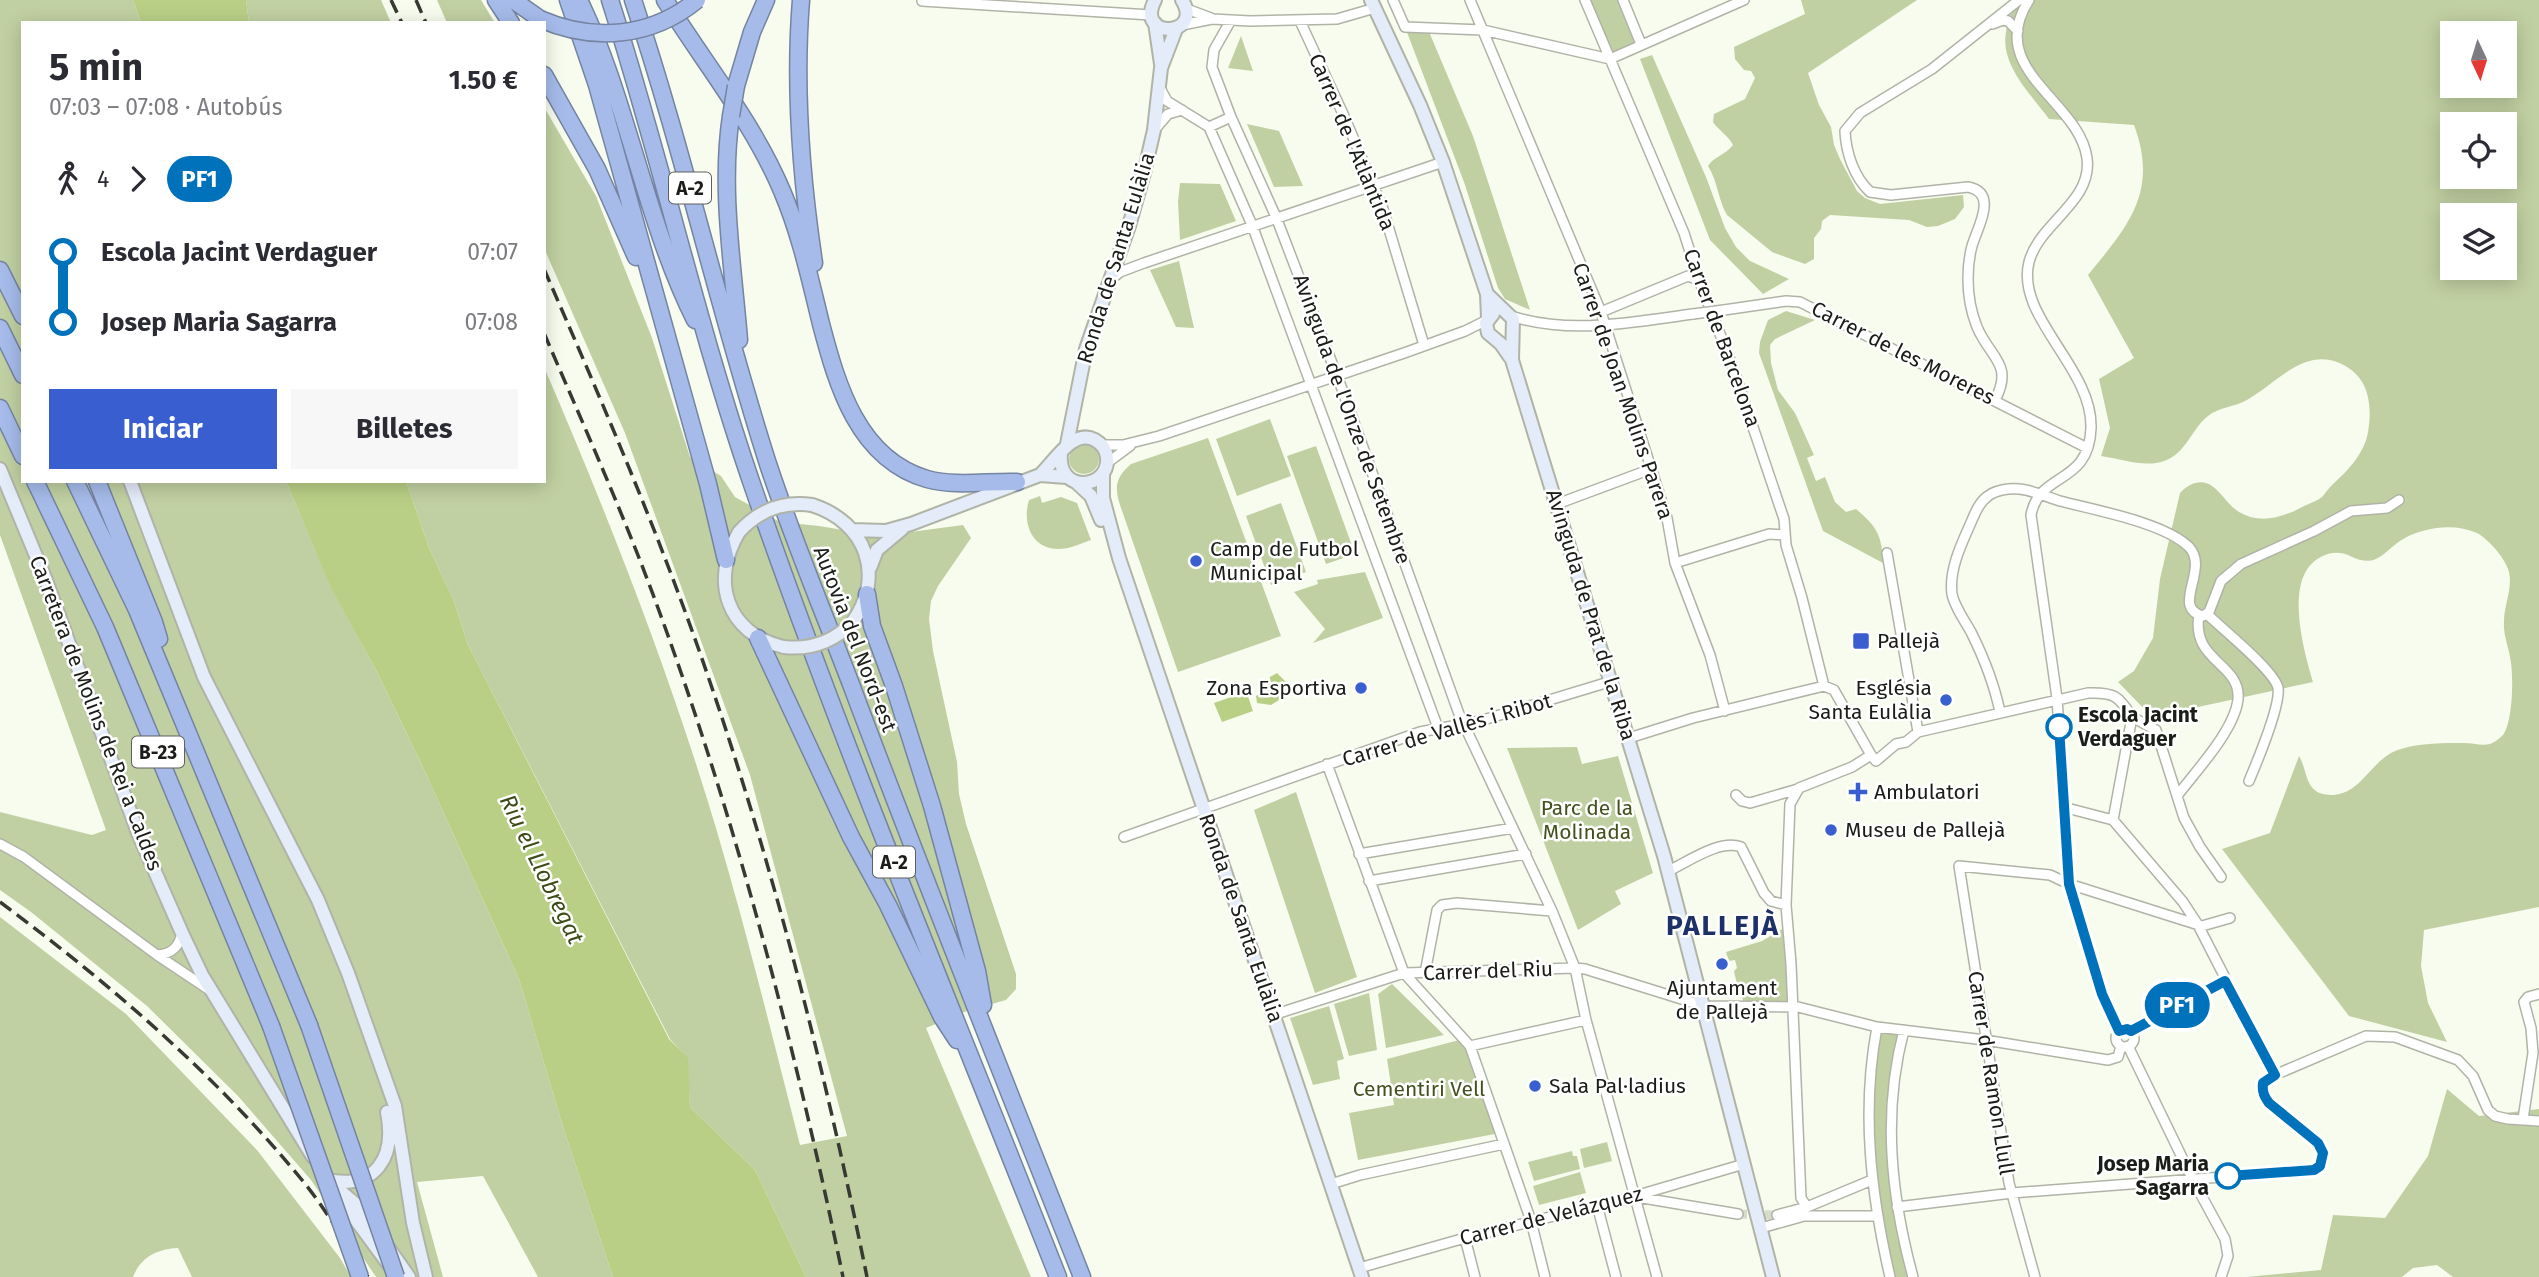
<!DOCTYPE html>
<html lang="es">
<meta charset="utf-8">
<style>
body{margin:0;font-family:"Fira Sans",sans-serif;background:#f7f7f7;color:#2b2b33;height:100vh;display:flex;flex-direction:column;font-size:26px;white-space:nowrap}
*{box-sizing:border-box;margin:0}
p{font-size:23px;color:#7c7c81}
.icon{flex:none;width:38px;height:38px;fill:none;stroke:currentColor;stroke-width:2;stroke-linecap:round;stroke-linejoin:round}
.map{position:relative;flex:1;overflow:hidden}
.drawer{position:absolute;left:21px;top:21px;width:525px;height:462px;display:flex;flex-direction:column;background:#fff;border-radius:0px;box-shadow:0 4px 18px #0003}
.drawer>*{flex:none}
.badge{padding:0 14px;border-radius:23px;font-size:24px;line-height:46px}
.needle{width:46px;rotate:176deg}
.fabs{position:absolute;left:2440px;top:21px;display:grid;gap:14px}
.fabs a{display:grid;place-items:center;width:77px;height:77px;border-radius:0px;background:#fff;box-shadow:0 4px 18px #0003;font-size:35px}
.map>.badge{position:absolute;translate:-50% -50%;box-shadow:0 0 0 4px #fff}
.legs{display:flex;align-items:center;gap:10px;height:77px;padding:0 28px;font-size:23px}
.legs p{margin-inline-start:auto}
.overview{display:flex;align-items:center;justify-content:space-between;height:119px;padding:0 28px}
h1{font-size:38px;font-weight:700;line-height:52px}
.button{display:flex;gap:14px;margin-top:auto;padding:14px 28px}
.button a{flex:1;height:80px;border-radius:0px;background:#395ecf;color:#fff;font-size:28px;font-weight:700;line-height:80px;text-align:center}
.button a+a{background:#f7f7f7;color:#2b2b33}
ul{padding:0 28px;list-style:none}
li{display:flex;align-items:center;gap:24px;height:70px;font-size:26px}
li i{display:grid;place-items:center;width:10px;height:100%;margin:0 9px;background:currentColor}
li i::after{content:'';width:18px;height:18px;margin:-9px;border:5px solid;border-radius:50%;background:#fff}
li p{margin-inline-start:auto}
li:first-child i{background:linear-gradient(#0000 50%,currentColor 0)}
li:last-child i{background:linear-gradient(currentColor 50%,#0000 0)}
.map>svg:first-child{display:block}
</style>
<div class="map">
<svg width="2539" height="1277" viewBox="0 0 2539 1277">
<rect width="100%" height="100%" fill="#f7fcee"/>
<!-- green -->
<path fill="#c1d0a2" fill-rule="evenodd" d="M0 0H133L141 23H23V481H286L331 587 376 670 421 763 519 979 564 1130 613 1277H538L483 1176 417 1182 443 1277H376L311 1180 238 1096 147 1006 31 912 0 890V812L92 835 106 830 0 535Z
M246 0H381L391 23H249Z
M437 0H481L495 23H447Z
M1587 0H1618L1635 44 1611 56Z
M1801 0H1917L1808 73 1819 105 1831 127 1834 145 1840 159 1857 191 1865 198 1880 204 1963 195 1964 207 1955 219 1938 226 1927 227 1909 220 1830 215 1822 221 1821 229 1814 238V259L1805 264 1772 252 1727 215C1718 200 1718 182 1708 166 1713 157 1724 156 1733 145 1728 135 1719 131 1713 122L1714 114 1745 99 1755 78 1751 71 1744 70 1735 59 1734 47 1805 14Z
M2017 0H2539V907L2424 930 2421 966 2428 1003 2447 1042 2349 1016 2222 849 2270 833 2299 756C2307 769 2305 790 2323 794 2361 802 2369 757 2401 749 2419 743 2445 743 2464 743 2472 743 2482 746 2490 744 2495 742 2499 739 2503 735 2513 722 2514 674 2510 657 2508 645 2503 634 2504 621 2504 605 2514 585 2508 569 2504 557 2488 539 2477 533 2455 523 2425 527 2405 538 2383 550 2379 570 2350 556 2340 551 2329 552 2319 558 2283 579 2304 651 2313 682L2152 717 2118 682 2134 671 2153 638 2160 579 2180 493C2188 484 2201 478 2212 486 2222 493 2228 505 2239 512 2261 525 2284 517 2304 506 2310 503 2318 501 2323 496 2326 492 2329 488 2333 484 2348 471 2365 452 2368 432 2372 409 2370 383 2350 369 2309 341 2280 381 2247 400 2235 407 2219 407 2208 416 2192 428 2186 454 2164 461 2145 468 2121 459 2101 456L2110 428 2099 379 2134 358 2088 275C2128 226 2159 192 2134 125L2049 119C2031 94 2000 65 2006 32 2007 21 2013 10 2017 0ZM2452 33H2504V86H2452ZM2452 124H2504V177H2452ZM2452 215H2504V268H2452Z
M1405 27H1427L1473 136 1530 310 1505 299 1498 288 1464 182Z
M1241 36 1253 71 1228 68Z
M1652 55 1706 177 1725 228 1736 247 1750 261 1789 279 1763 294 1710 240 1640 59Z
M544 107 596 196 652 338 690 457 721 476 735 497 780 522 819 526 880 536 963 525 971 538 938 586 931 601 929 619 933 651 957 762 959 794 966 824 1016 974V989L1006 1000 967 1011 926 1028 1031 1277H806L755 1170 690 1107 687 1058 670 1039 468 645 454 601 429 548 406 481H544V367C609 518 669 671 716 828 747 933 773 1039 800 1145L847 1136 750 775 625 433 544 248Z
M1247 124 1279 131 1303 186 1274 187Z
M1180 183 1220 184 1236 221 1180 240 1178 202Z
M1179 261 1194 328 1176 327 1150 270Z
M1786 311 1815 320 1775 339 1770 345 1771 363 1778 390 1795 413 1814 455 1807 458 1816 481 1825 477 1835 502 1846 512 1856 509C1877 527 1882 535 1883 563L1823 531 1759 353 1760 342 1768 320Z
M1270 419 1291 476 1237 496 1216 439Z
M1208 438 1281 636 1178 672 1120 505C1114 487 1116 477 1131 464Z
M1069 459a15 15 0 1 1 30 0a15 15 0 1 1-30 0Z
M1316 446 1355 554 1326 564 1287 456Z
M1040 496 1042 503 1061 497 1077 503 1091 540C1080 544 1070 549 1058 549 1031 549 1022 522 1029 500Z
M1281 503 1306 572 1271 585 1246 516Z
M1365 572 1383 618 1313 643 1325 629 1294 592 1318 584 1317 580Z
M1577 747 1582 764 1618 756 1653 873 1615 891 1621 904 1578 930 1507 748Z
M1296 792 1357 977 1315 993 1254 810Z
M0 917 126 1014 257 1150 340 1258 351 1277H192L178 1248C157 1249 141 1257 133 1277H0Z
M1787 926 1793 1008 1745 1007C1742 994 1736 984 1734 971L1737 968 1735 960 1729 961 1726 952 1762 941Z
M1392 984 1444 1035 1386 1048 1378 994Z
M1369 993 1377 1050 1349 1056 1334 1004Z
M1329 1006 1344 1059 1337 1061 1340 1079 1313 1085 1290 1018Z
M1877 1027 1904 1030 1890 1140 1913 1277H1890L1868 1140Z
M1463 1039 1500 1133 1358 1160 1349 1113 1394 1105 1387 1059Z
M2447 1089 2479 1116 2539 1109V1277H2453L2437 1265 2413 1268 2402 1277H2247L2321 1270 2333 1215 2385 1218 2428 1156Z
M1607 1142 1612 1161 1584 1168 1580 1149Z
M1572 1151 1573 1156H1577L1580 1169 1534 1181 1528 1162Z
M1580 1172 1586 1193 1539 1205 1533 1186Z"/>
<!-- water -->
<path fill="#b9cf86" d="M133 0H246L249 23H141Z
M286 481H406L429 548 454 601 468 645 669 1039 688 1058 690 1107 755 1170 806 1277H613L564 1130 519 979 421 763 376 670 331 588Z
M1277 673 1286 682 1287 695 1271 705 1257 703 1256 696C1267 689 1269 690 1270 677Z
M1245 688 1253 711 1222 722 1214 703 1237 695 1238 691Z"/>
<g fill="none" stroke-linecap="round" stroke-linejoin="round">
<!-- street-tunnel -->
<path stroke="#d6dbce" stroke-width="9" stroke-dasharray="9 4.5" stroke-linecap="butt" d="M1738 1214 1777 1215"/>
<!-- street casing -->
<g stroke="#b0b4a7" stroke-width="12">
<path id="street" d="M1393 0 1405 27 1483 30 1610 59
M1470 0 1601 312 1667 518 1675 563 1710 655 1725 711
M1585 0 1684 233 1699 280 1732 365 1784 519 1786 545 1802 598 1824 686 1834 690 1871 755 1876 761 1896 744 1906 742 1918 732 2088 693C2114 692 2119 696 2132 717
M1623 0 1641 44
M2029 0C1984 70 2079 100 2087 158 2093 202 2039 223 2029 262 2015 317 2093 368 2091 428 2089 486 2039 471 2031 515L2057 698 2069 884 2102 994 2119 1031
M922 1 1151 15
M1187 9 1211 18
M1231 20 1214 50 1212 67 1231 117 1276 217 1342 389 1459 714 1552 911 1575 968 1586 1020 1657 1277
M1300 21 1344 116 1382 206 1424 345
M1992 24 2003 20 2008 21 2018 31
M1182 25 1212 19 1250 21 1337 19 1375 8
M1610 59 1744 0
M1160 88 1167 101 1209 127 1252 225 1438 728
M1209 127 1231 117
M1156 128 1168 114 1182 110
M1110 280 1120 272 1144 263 1443 162
M1724 310 1786 301 1800 302 2087 448
M1601 312 1688 276 1699 280
M1511 316C1570 335 1633 322 1693 314
M1995 400C2014 364 1990 358 1977 327 1971 312 1968 295 1968 279 1968 268 1969 257 1972 246 1977 228 1999 193 1968 187L1891 195 1870 192C1854 177 1846 153 1845 131L1860 113 1932 69 2019 0
M1102 445H1123L1159 436 1407 352 1465 331 1487 320
M1107 463 1130 446
M1557 504 1651 469
M1887 553 1918 732
M1675 563 1769 534 1784 535
M2207 614C2221 628 2275 671 2278 688 2281 705 2257 762 2249 781
M2000 712C1994 683 1984 658 1971 632 1965 621 1954 606 1952 594 1949 571 1960 547 1969 527 1974 516 1978 503 1988 496 1996 490 2009 488 2019 489 2032 490 2047 497 2060 501 2095 510 2165 523 2189 547 2210 569 2170 608 2203 616L2209 612 2221 581 2241 564 2314 531 2351 511 2387 508 2399 500
M1629 738 1693 718 1824 686
M1327 764 1404 973 1470 1046 1531 1221 1545 1277
M1736 795 1742 801 1750 803 1798 789
M2177 796C2195 772 2235 730 2238 699 2241 663 2191 662 2199 615
M2063 807 2113 820 2183 902 2198 925 2275 1075
M2113 820 2132 717 2156 730 2184 818 2200 847 2221 877
M1124 837 1420 732 1480 721 1612 681
M0 844 24 857 157 955 211 991
M1359 854 1513 828
M1668 871C1688 862 1719 839 1741 847L1764 893 1771 901 1786 905
M1369 881 1526 854
M157 955C172 954 179 947 182 933
M1425 973 1437 910 1442 905 1457 903 1552 911
M1273 1015 1404 973 1575 968 1585 969 1704 1006 1798 1007 1877 1027 1985 1040 2108 1060 2118 1057 2121 1046
M1877 1027C1861 1112 1871 1194 1890 1277
M2116 1038a9 9 0 1 1 18 0a9 9 0 1 1-18 0Z
M1904 1030C1882 1113 1891 1196 1913 1277
M2131 1031 2225 981
M1470 1046 1586 1020
M2128 1046 2193 1180 2225 1239 2228 1256 2221 1277
M2523 1119 2533 1053 2531 1028 2524 1002 2528 997 2539 994
M1331 1184 1360 1175 1504 1144
M1637 1197 1738 1214
M1597 1205 1616 1277
M1807 1207 1801 1198 1791 964 1786 905 1790 804 1799 788 1852 767 1871 755
M1897 1207 2012 1193 2314 1170 2323 1160 2321 1148C2310 1132 2243 1099 2270 1077L2366 1036 2395 1037 2458 1060 2473 1076 2488 1110 2495 1116 2508 1119 2539 1121
M1777 1215 1807 1207 1872 1180
M1761 1228 1804 1216H1877
M1465 1238 1475 1277
M1359 1268 1465 1238 1635 1196 1744 1164
M2035 1277 2009 1183 1959 866 2050 875 2069 884 2202 926 2230 918"/>
</g>
<!-- secondary casing -->
<g stroke="#b0b4a7" stroke-width="16">
<path id="secondary" d="M1155 0C1134 40 1205 37 1182 0
M1371 0 1420 105 1443 162 1487 294 1488 318
M1155 23 1161 64
M1487 294 1513 319 1512 360 1664 856 1773 1277
M1493 314 1486 323 1488 333 1501 344 1510 357
M1067 444 1086 349 1129 226 1144 173 1154 130 1161 68 1176 29
M0 469 46 580 138 833 182 933 202 975 313 1157
M1103 474V498L1119 558 1362 1277
M1040 475C1055 461 1073 428 1095 440 1102 444 1106 450 1107 457 1110 490 1057 494 1061 454
M130 481 204 677 318 900 348 973 395 1106 413 1223 426 1277
M1077 483 1091 496 1101 520
M812 505C866 522 886 576 852 623
M852 530 886 531 911 524 1040 475 1066 477
M739 532C710 580 726 634 784 647
M870 568 877 550 902 529
M327 1180C376 1190 396 1157 387 1112
M338 1189 358 1206 377 1233
M334 1190 389 1265
M390 1250 409 1277"/>
</g>
<!-- highway casing -->
<g stroke="#7584a0" stroke-width="19">
<path id="highway" d="M496 0 511 23
M513 0 540 19
M568 0 597 85 708 484 726 560
M579 0C628 101 644 218 695 320
M610 0C662 162 698 329 754 490 846 756 955 1015 1058 1277
M633 0C684 153 719 311 768 464 793 540 824 613 852 687 926 885 1005 1081 1082 1277
M665 0C704 63 753 122 782 191 800 233 810 279 821 324 837 385 858 459 927 479 956 487 987 481 1017 482
M801 0C794 87 801 177 814 263
M544 75 597 169 636 257
M736 86 752 32 766 0
M731 116C720 189 733 266 739 340
M0 270 23 316
M0 328 23 375
M0 408 23 456
M35 481 105 627 271 1026
M75 481 137 610 309 1025
M97 481 154 622 159 639
M867 594 872 626 894 686 932 806 977 971 983 1005
M758 638 851 837 888 905 942 1017 957 1040"/>
</g>
<!-- street -->
<use href="#street" stroke="#fff" stroke-width="9"/>
<!-- secondary -->
<use href="#secondary" stroke="#e4ebf9" stroke-width="12"/>
<!-- highway -->
<use href="#highway" stroke="#a6bbea" stroke-width="16"/>
<!-- rail -->
<path stroke="#373933" stroke-width="3.5" stroke-dasharray="14 7" stroke-linecap="butt" d="M391 0 402 23
M416 0 426 23
M544 269C604 406 663 543 711 685 777 879 826 1076 867 1277
M544 333C583 424 624 515 658 608 738 826 796 1050 843 1277
M0 902C109 983 215 1074 302 1180 326 1209 346 1245 368 1277"/>
<!-- street-bridge casing -->
<g stroke="#b0b4a7" stroke-width="12" stroke-linecap="butt">
<path id="street-bridge" d="M1693 314 1724 310"/>
</g>
<!-- secondary-bridge casing -->
<g stroke="#b0b4a7" stroke-width="16" stroke-linecap="butt">
<path id="secondary-bridge" d="M739 532C759 510 783 501 812 505
M784 647C811 650 833 642 852 623"/>
</g>
<!-- highway-bridge casing -->
<g stroke="#7584a0" stroke-width="19" stroke-linecap="butt">
<path id="highway-bridge" d="M540 19C593 42 651 38 697 0
M731 116 736 86
M309 1025 396 1277
M271 1026 360 1277"/>
</g>
<!-- street-bridge -->
<use href="#street-bridge" stroke="#fff" stroke-width="9"/>
<!-- secondary-bridge -->
<use href="#secondary-bridge" stroke="#e4ebf9" stroke-width="12"/>
<!-- highway-bridge -->
<use href="#highway-bridge" stroke="#a6bbea" stroke-width="16"/>
</g>
<g fill="none" stroke-linecap="round" stroke-linejoin="round">
<!-- line-1 casing -->
<g stroke="#fff" stroke-width="16">
<path id="line-1" d="M2059 727 2069 884 2102 994 2119 1031 2127 1029 2131 1031 2225 981 2275 1075 2263 1083C2262 1092 2264 1096 2269 1103L2318 1143 2323 1153 2320 1166 2314 1170 2228 1176"/>
</g>
<!-- line-1 -->
<use href="#line-1" stroke="#0072bc" stroke-width="10"/>
</g>
<!-- markers -->
<g fill="#395ecf" stroke="#fff" stroke-width="2.5">
<circle cx="1196" cy="561" r="7"/>
<rect x="1852" y="632" width="18" height="18" rx="3.5"/>
<circle cx="1361" cy="688" r="7"/>
<circle cx="1946" cy="700" r="7"/>
<path d="M1854.5 781.5h7v7h7v7h-7v7h-7v-7h-7v-7h7z"/>
<circle cx="1831" cy="830" r="7"/>
<circle cx="1722" cy="964" r="7"/>
<circle cx="1535" cy="1086" r="7"/>
</g>
<g fill="#fff" stroke="#0072bc" stroke-width="3.5">
<circle cx="2059" cy="727" r="12"/>
<circle cx="2228" cy="1176" r="12"/>
</g>
<g text-anchor="middle" dominant-baseline="central" stroke-width="5" stroke-linejoin="round" paint-order="stroke">
<!-- shield labels -->
<g fill="#fff" stroke="#5f615d" stroke-width="2">
<rect x="669" y="172.5" width="42" height="31" rx="5"/>
<rect x="132" y="736.5" width="52" height="31" rx="5"/>
<rect x="873" y="846.5" width="42" height="31" rx="5"/>
</g>
<g font-size="19" font-weight="bold" fill="#1b1d18">
<text x="690" y="188">A-2</text>
<text x="158" y="752">B-23</text>
<text x="894" y="862">A-2</text>
</g>
<!-- street labels -->
<g font-size="21" fill="#1b1d18" stroke="#fff">
<text transform="translate(1352 142) rotate(67)">Carrer de l'Atlàntida</text>
<text transform="translate(1116 258) rotate(-73)">Ronda de Santa Eulàlia</text>
<text transform="translate(1722 338) rotate(70)">Carrer de Barcelona</text>
<text transform="translate(1903 353) rotate(27)">Carrer de les Moreres</text>
<text transform="translate(1623 391) rotate(71)">Carrer de Joan Molins Parera</text>
<text transform="translate(1352 419) rotate(70)">Avinguda de l'Onze de Setembre</text>
<text transform="translate(1591 615) rotate(73)">Avinguda de Prat de la Riba</text>
<text transform="translate(855 639) rotate(69)">Autovia del Nord-est</text>
<text transform="translate(96 713) rotate(69)">Carretera de Molins de Rei a Caldes</text>
<text transform="translate(1447 730) rotate(-16)">Carrer de Vallès i Ribot</text>
<text transform="translate(1241 918) rotate(71)">Ronda de Santa Eulàlia</text>
<text transform="translate(1488 971) rotate(-2)">Carrer del Riu</text>
<text transform="translate(1991 1073) rotate(81)">Carrer de Ramon Llull</text>
<text transform="translate(1551 1216) rotate(-14)">Carrer de Velázquez</text>
</g>
<!-- poi labels -->
<g font-size="21" fill="#1b1d18" stroke="#fff" text-anchor="start">
<text x="1210" y="549">Camp de Futbol<tspan x="1210" dy="24">Municipal</tspan></text>
<text x="1877" y="641">Pallejà</text>
<text x="1347" y="688" text-anchor="end">Zona Esportiva</text>
<text x="1932" y="688" text-anchor="end">Església<tspan x="1932" dy="24">Santa Eulàlia</tspan></text>
<text x="1874" y="792">Ambulatori</text>
<text x="1845" y="830">Museu de Pallejà</text>
<text x="1722" y="988" text-anchor="middle">Ajuntament<tspan x="1722" dy="24">de Pallejà</tspan></text>
<text x="1549" y="1086">Sala Pal·ladius</text>
</g>
<!-- stop labels -->
<g font-size="21" font-weight="bold" fill="#1b1d18" stroke="#fff" text-anchor="start">
<text x="2078" y="715">Escola Jacint<tspan x="2078" dy="24">Verdaguer</tspan></text>
<text x="2209" y="1164" text-anchor="end">Josep Maria<tspan x="2209" dy="24">Sagarra</tspan></text>
</g>
<!-- park labels -->
<g font-size="21" fill="#43511c" stroke="#fff">
<text x="1587" y="808">Parc de la<tspan x="1587" dy="24">Molinada</tspan></text>
<text x="1419" y="1089">Cementiri Vell</text>
</g>
<!-- water labels -->
<g font-size="23" font-style="italic" fill="#3d4b16" stroke="#fff">
<text transform="translate(542 869) rotate(64)">Riu el Llobregat</text>
</g>
<!-- district labels -->
<g font-size="28" font-weight="bold" letter-spacing="2" fill="#1d3168" stroke="#fff">
<text x="1723" y="925">PALLEJÀ</text>
</g>
</g>
</svg>
<div class="fabs">
<a><svg class="needle" viewBox="-14 -14 28 28"><path d="M0-13l5 13h-10z" fill="#e53935"/><path d="M0 13l5-13h-10z" fill="#7c7c81"/></svg></a>
<a><svg class="icon" aria-label="locate" viewBox="0 0 24 24"><circle cx="12" cy="12" r="6"/><path d="M12 2v4M12 18v4M2 12h4M18 12h4"/></svg></a>
<a><svg class="icon" aria-label="layers" viewBox="0 0 24 24"><path d="M12 4l9 5-9 5-9-5zM3 14l9 5 9-5"/></svg></a>
</div>
<b class="badge" style="left:2177px;top:1005px;background:#0072bc;color:#fff">PF1</b>
<section class="drawer">
<div class="overview"><div><h1>5 min</h1><p>07:03 – 07:08 · Autobús</p></div><b>1.50 €</b></div>
<div class="legs"><svg class="icon" aria-label="walk" viewBox="0 0 24 24"><circle cx="13" cy="4" r="2"/><path d="M13 8l-2 6 4 7M11 14l-3 7M7 12l3-4h3l4 4"/></svg>4<svg class="icon" aria-label="forward" viewBox="0 0 24 24"><path d="M9 5l7 7-7 7"/></svg><b class="badge" style="background:#0072bc;color:#fff">PF1</b></div>
<ul>
<li><i style="color:#0072bc"></i><b>Escola Jacint Verdaguer</b><p>07:07</p></li>
<li><i style="color:#0072bc"></i><b>Josep Maria Sagarra</b><p>07:08</p></li>
</ul>
<div class="button"><a>Iniciar</a><a>Billetes</a></div>
</section>
</div>
